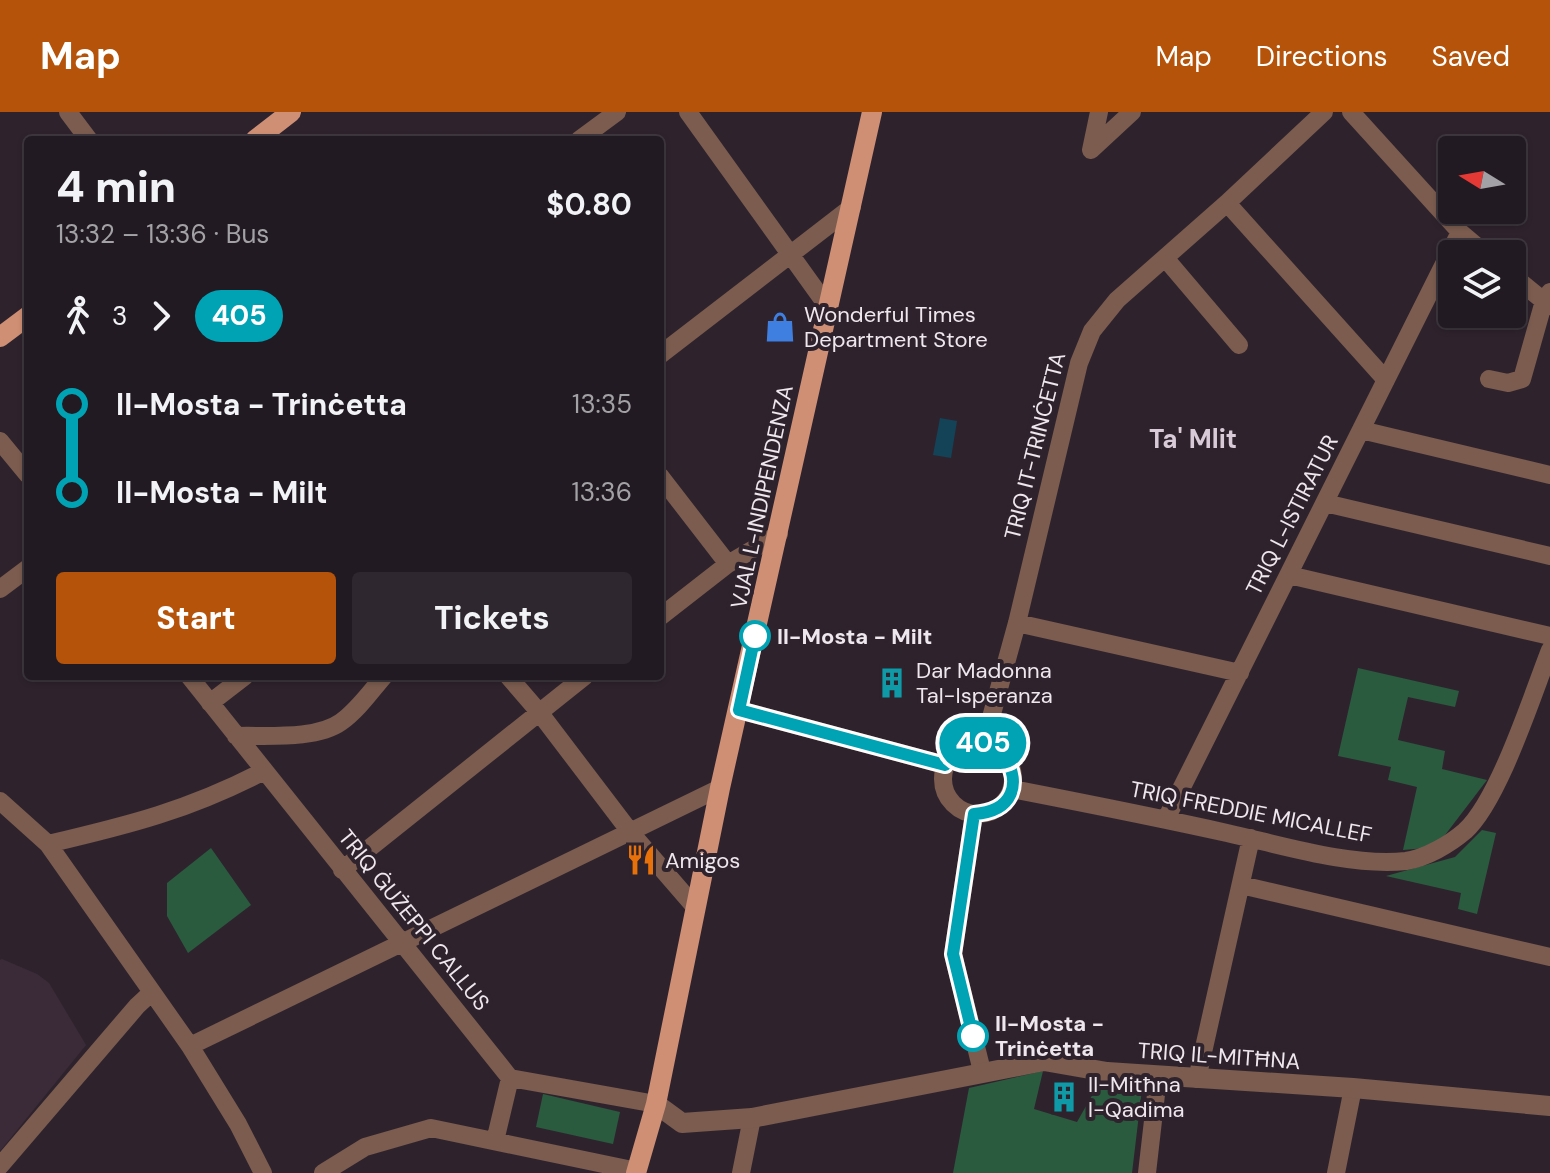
<!DOCTYPE html>
<meta charset="utf-8">
<style>
body{margin:0;font-family:"DM Sans",sans-serif;background:#2e272f;color:#f1f3f6;height:100vh;display:flex;flex-direction:column;font-size:30px;white-space:nowrap}
*{box-sizing:border-box;margin:0}
p{font-size:26px;color:#a2a1a5}
.icon{flex:none;width:44px;height:44px;fill:none;stroke:currentColor;stroke-width:2;stroke-linecap:round;stroke-linejoin:round}
.map{position:relative;flex:1;overflow:hidden}
.panel{position:absolute;left:24px;top:24px;width:640px;height:544px;display:flex;flex-direction:column;background:#221a22;border-radius:8px;box-shadow:0 2px 6px #0004,0 0 0 2px #3f3840}
.panel>*{flex:none}
.badge{padding:0 16px;border-radius:26px;font-size:28px;line-height:52px}
.needle{width:52px;rotate:281deg}
.tools{position:absolute;left:1438px;top:24px;display:grid;gap:16px}
.tools a{display:grid;place-items:center;width:88px;height:88px;border-radius:8px;background:#221a22;box-shadow:0 2px 6px #0004,0 0 0 2px #3f3840;font-size:40px}
.map>.badge{position:absolute;translate:-50% -50%;box-shadow:0 0 0 4px #fff}
.legs{display:flex;align-items:center;gap:12px;height:88px;padding:0 32px;font-size:26px}
.legs p{margin-inline-start:auto}
.head{display:flex;align-items:center;justify-content:space-between;height:136px;padding:0 32px}
h1{font-size:44px;font-weight:800;line-height:60px}
.cta{display:flex;gap:16px;margin-top:auto;padding:16px 32px}
.cta a{flex:1;height:92px;border-radius:8px;background:#b45309;color:#fff;font-size:32px;font-weight:800;line-height:92px;text-align:center}
.cta a+a{background:#2e272f;color:#f1f3f6}
ul{padding:0 32px;list-style:none}
li{display:flex;align-items:center;gap:28px;height:88px;font-size:30px}
li i{display:grid;place-items:center;width:12px;height:100%;margin:0 10px;background:currentColor}
li i::after{content:'';width:20px;height:20px;margin:-10px;border:6px solid;border-radius:50%;background:#221a22}
li p{margin-inline-start:auto}
li:first-child i{background:linear-gradient(#0000 50%,currentColor 0)}
li:last-child i{background:linear-gradient(currentColor 50%,#0000 0)}
header{display:flex;align-items:center;gap:48px;box-sizing:border-box;height:112px;padding:0 40px;background:#b45309;color:#fff}
header strong{font-size:38px}
nav{display:flex;gap:44px;margin-inline-start:auto;font-size:28px}
.map>svg:first-child{display:block}
</style>
<header>
<strong>Map</strong>
<nav><a>Map</a><a>Directions</a><a>Saved</a></nav>
</header>
<div class="map">
<svg width="1550" height="1061" viewBox="0 0 1550 1061">
<rect width="100%" height="100%" fill="#2e232d"/>
<!-- built -->
<path fill="#3b2b39" d="M2 847 37 862 49 871 86 933 0 1039V848Z"/>
<!-- green -->
<path fill="#2a5b3f" d="M1358 556 1459 579 1455 595 1408 585 1398 628 1445 639 1442 657 1487 668 1442 727 1426 736 1403 738 1417 675 1388 668 1391 655 1338 644Z
M1482 718 1496 721 1477 802 1458 797 1461 781 1386 764 1455 745Z
M211 736 251 793 188 841 167 804V771Z
M1043 959 1034 997 1077 1010 1098 973 1142 977 1132 1061H953L969 976Z
M543 982 620 1000 613 1032 536 1015Z"/>
<!-- water -->
<path fill="#144357" d="M940 306 957 309 951 346 933 343Z"/>
<g fill="none" stroke-linecap="round" stroke-linejoin="round">
<!-- minor -->
<path stroke="#7b5c4f" stroke-width="18" d="M68 0 89 28
M688 0 828 195
M1099 0 1091 38 1132 0
M1351 0 1460 120 1486 142
M579 28 617 0
M1227 91 1386 268
M1165 146 1239 233
M1512 163 1550 194
M660 243 852 95
M1489 267 1508 271 1522 267 1544 189 1550 180
M1361 318 1550 363
M0 329 28 363
M660 364 728 452
M1325 391 1550 444
M1289 463 1550 524
M0 477 28 456
M660 505 728 452 779 422
M1017 511 1240 561
M189 564 510 966 656 992
M508 564 539 600 631 721 695 795
M210 591 245 564
M739 598 945 653
M236 624C266 623 316 628 341 610 358 598 371 579 384 564
M984 631 1017 511 1079 251 1092 219 1117 188 1227 91 1324 0
M943 667a35 35 0 1 1 70 0a35 35 0 1 1-70 0Z
M1012 677C1084 691 1155 705 1227 721 1281 733 1351 755 1406 749 1426 746 1450 732 1465 719 1499 688 1532 584 1550 538
M0 689 48 732 190 934 238 1012 263 1061
M974 702 953 842 982 959
M1166 707 1460 120
M48 732C129 713 189 698 264 659
M342 758 585 564
M1241 773 1550 845
M190 934 720 676
M1197 967 1251 726
M495 1029 510 966
M0 1054 137 894 151 881
M323 1061 365 1035 431 1016 637 1059
M741 1061 752 1006
M1147 1061 1158 965
M1336 1061 1353 976"/>
<!-- tertiary -->
<path stroke="#7b5c4f" stroke-width="20" d="M656 992 682 1011 752 1006 1044 949 1107 960 1353 976 1550 994"/>
<!-- primary -->
<path stroke="#ce8f74" stroke-width="20" d="M255 28 291 0
M0 225 28 204
M636 1061 656 992 720 676 872 0"/>
</g>
<g fill="none" stroke-linecap="round" stroke-linejoin="round">
<!-- line-1 casing -->
<g stroke="#fff" stroke-width="18">
<path id="line-1" d="M755 524 739 598 945 653C988 583 1057 696 974 702L953 842 973 924"/>
</g>
<!-- line-1 -->
<use href="#line-1" stroke="#00a3b4" stroke-width="12"/>
</g>
<!-- icons -->
<defs>
<g id="shop-bare" transform="scale(2.4)"><path d="M-5-2.5h2.3a2.7 3.5 0 0 1 5.4 0H5L5.5 6h-11ZM-1.5-2.5h3a1.5 2.3 0 0 0-3 0Z" fill="#3f7fe0" stroke="#2e232d" stroke-width="2.5" paint-order="stroke"/></g>
<g id="building-bare" transform="scale(2.4)"><path d="M-4-6H4V6H1V3H-1V6H-4ZM-2.5-4.3h1.7v1.8h-1.7ZM.8-4.3h1.7v1.8H.8ZM-2.5-1h1.7V.8h-1.7ZM.8-1h1.7V.8H.8Z" fill="#0f9aa8" stroke="#2e232d" stroke-width="2.5" paint-order="stroke"/></g>
<g id="restaurant-bare" transform="scale(2.4)"><path d="M-5-6h1v4h1v-4h1v4h1v-4h1v5L-1.5 .5V6h-2V.5L-5-1ZM5-6V6H3V1.5H1.5Q1.5-4 5-6Z" fill="#e8710a" stroke="#2e232d" stroke-width="2.5" paint-order="stroke"/></g>
</defs>
<g fill-rule="evenodd">
<use href="#shop-bare" x="780" y="215"/>
<use href="#building-bare" x="892" y="571"/>
<use href="#restaurant-bare" x="641" y="748"/>
<use href="#building-bare" x="1064" y="985"/>
</g>
<!-- markers -->
<g fill="#fff" stroke="#00a3b4" stroke-width="4">
<circle cx="755" cy="524" r="14"/>
<circle cx="973" cy="924" r="14"/>
</g>
<g text-anchor="middle" dominant-baseline="central" stroke-width="8" stroke-linejoin="round" paint-order="stroke">
<!-- poi labels -->
<g font-size="22" fill="#efe7ee" stroke="#2e232d" text-anchor="start">
<text x="804" y="202">Wonderful Times<tspan x="804" dy="25">Department Store</tspan></text>
<text x="916" y="558">Dar Madonna<tspan x="916" dy="25">Tal-Isperanza</tspan></text>
<text x="665" y="748">Amigos</text>
<text x="1088" y="972">Il-Mitħna<tspan x="1088" dy="25">l-Qadima</tspan></text>
</g>
<!-- street labels -->
<g font-size="22" fill="#efe7ee" stroke="#2e232d">
<text transform="translate(1035 334) rotate(-76)">TRIQ IT-TRINĊETTA</text>
<text transform="translate(762 385) rotate(-78)">VJAL L-INDIPENDENZA</text>
<text transform="translate(1292 403) rotate(-63)">TRIQ L-ISTIRATUR</text>
<text transform="translate(1251 700) rotate(11)">TRIQ FREDDIE MICALLEF</text>
<text transform="translate(414 808) rotate(51)">TRIQ ĠUŻEPPI CALLUS</text>
<text transform="translate(1219 944) rotate(4)">TRIQ IL-MITĦNA</text>
</g>
<!-- stop labels -->
<g font-size="22" font-weight="bold" fill="#efe7ee" stroke="#2e232d" text-anchor="start">
<text x="777" y="524">Il-Mosta - Milt</text>
<text x="995" y="911">Il-Mosta -<tspan x="995" dy="25">Trinċetta</tspan></text>
</g>
<!-- quarter labels -->
<g font-size="26" font-weight="bold" fill="#d8cad7" stroke="#2e232d">
<text x="1193" y="327">Ta' Mlit</text>
</g>
</g>
</svg>
<div class="tools">
<a><svg class="needle" viewBox="-14 -14 28 28"><path d="M0-13l5 13h-10z" fill="#e53935"/><path d="M0 13l5-13h-10z" fill="#a2a1a5"/></svg></a>
<a><svg class="icon" aria-label="layers" viewBox="0 0 24 24"><path d="M12 4l9 5-9 5-9-5zM3 14l9 5 9-5"/></svg></a>
</div>
<b class="badge" style="left:983px;top:631px;background:#00a3b4;color:#fff">405</b>
<section class="panel">
<div class="head"><div><h1>4 min</h1><p>13:32 – 13:36 · Bus</p></div><b>$0.80</b></div>
<div class="legs"><svg class="icon" aria-label="walk" viewBox="0 0 24 24"><circle cx="13" cy="4" r="2"/><path d="M13 8l-2 6 4 7M11 14l-3 7M7 12l3-4h3l4 4"/></svg>3<svg class="icon" aria-label="forward" viewBox="0 0 24 24"><path d="M9 5l7 7-7 7"/></svg><b class="badge" style="background:#00a3b4;color:#fff">405</b></div>
<ul>
<li><i style="color:#00a3b4"></i><b>Il-Mosta - Trinċetta</b><p>13:35</p></li>
<li><i style="color:#00a3b4"></i><b>Il-Mosta - Milt</b><p>13:36</p></li>
</ul>
<div class="cta"><a>Start</a><a>Tickets</a></div>
</section>
</div>
